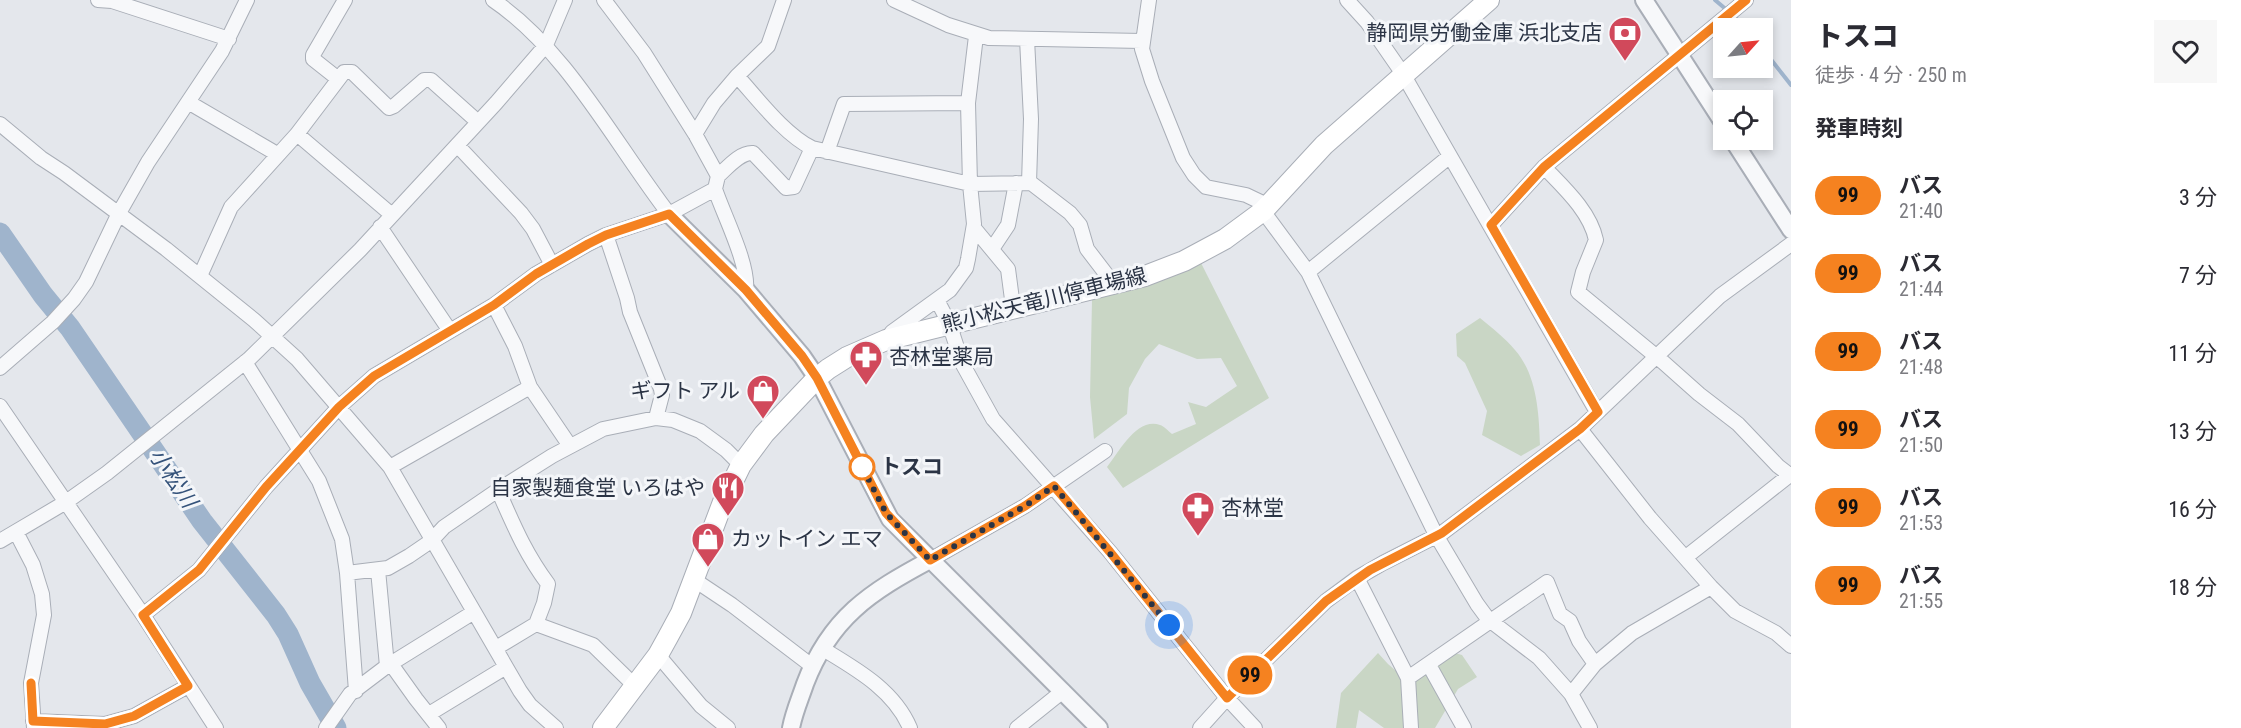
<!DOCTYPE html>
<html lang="ja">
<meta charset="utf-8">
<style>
body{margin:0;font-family:"Roboto Condensed","Noto Sans JP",sans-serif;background:#f7f7f7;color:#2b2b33;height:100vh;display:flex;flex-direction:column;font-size:22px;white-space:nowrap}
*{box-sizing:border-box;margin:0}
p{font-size:20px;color:#7c7c81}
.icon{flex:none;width:33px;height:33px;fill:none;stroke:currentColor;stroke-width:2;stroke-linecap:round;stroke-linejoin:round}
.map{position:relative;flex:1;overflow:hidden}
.sheet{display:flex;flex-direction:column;background:#fff;width:450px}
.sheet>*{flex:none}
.badge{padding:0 12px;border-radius:20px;font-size:21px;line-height:39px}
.needle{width:39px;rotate:63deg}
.buttons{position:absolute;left:1713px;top:18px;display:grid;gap:12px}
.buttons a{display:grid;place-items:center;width:60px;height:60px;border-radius:0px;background:#fff;box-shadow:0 3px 9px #0003;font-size:30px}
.you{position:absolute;width:30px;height:30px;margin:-15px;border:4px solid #fff;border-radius:50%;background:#1a73e8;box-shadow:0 0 0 9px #1a73e833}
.map>.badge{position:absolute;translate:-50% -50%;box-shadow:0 0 0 3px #fff}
h2{padding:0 24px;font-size:22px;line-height:54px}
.round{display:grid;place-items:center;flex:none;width:63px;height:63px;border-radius:0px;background:#f7f7f7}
.headline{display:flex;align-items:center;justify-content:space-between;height:102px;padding:0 24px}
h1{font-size:28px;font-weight:800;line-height:45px}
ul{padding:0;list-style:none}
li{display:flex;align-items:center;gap:18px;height:78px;padding:0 24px}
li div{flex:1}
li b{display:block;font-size:22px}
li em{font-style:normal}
li .badge{min-width:66px;font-weight:700;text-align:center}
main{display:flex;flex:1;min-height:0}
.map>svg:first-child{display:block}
</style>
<main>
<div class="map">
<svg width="1791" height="728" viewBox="0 0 1791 728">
<rect width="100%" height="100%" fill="#e4e7ec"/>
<!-- green -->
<path fill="#c9d6c5" d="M1199 259 1269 398 1123 488 1107 467C1119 452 1137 417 1160 425 1164 426 1168 431 1172 434L1196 424 1188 402 1206 407 1237 386 1221 358 1197 359 1159 344 1145 359 1129 388 1127 414 1094 439 1090 397 1092 300Z
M1480 318C1492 328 1505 338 1515 350 1537 375 1539 413 1540 445L1521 456 1482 435 1487 411 1465 363 1457 356 1456 334Z
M1451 652 1462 655 1477 677 1458 689 1435 728H1384L1359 710 1356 728H1336L1341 693 1378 653 1388 664 1409 682Z"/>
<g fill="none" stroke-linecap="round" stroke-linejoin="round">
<!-- stream -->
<path stroke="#9fb4cc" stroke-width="4" d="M1715 0 1728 11
M1734 16 1745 28
M1762 48 1791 85"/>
<!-- river -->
<path stroke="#9fb4cc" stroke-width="21" d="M0 233 43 295 70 328 202 521 276 615 288 634 310 683 336 728"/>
<!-- minor casing -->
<g stroke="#a9aeb7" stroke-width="16">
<path id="minor" d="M98 0 112 1 229 39
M493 0C567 50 615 144 669 214
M894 0 948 25 989 38 1142 41
M1149 0 1142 49 1152 81 1183 158 1194 175 1206 187 1246 195 1267 205
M1347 0 1367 22 1403 74 1597 412
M1027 39 1031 119 1029 183
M737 76C758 99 784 134 812 148L970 184 1031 183 1070 213 1080 225 1087 249 1113 283
M337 78 313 59V55L345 0
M188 102 277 154
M0 124 41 158 64 173 166 249 254 320 297 359 390 467 520 691 530 705 556 728
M297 134 392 215
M695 134 714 103 737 76 768 46 784 0
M457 145 521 213 533 229 552 265
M827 152 844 104 968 103
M1544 167C1563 187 1590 211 1596 240L1583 272 1578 292 1663 362 1699 394 1738 424 1778 466 1791 476
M718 176C727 168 740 152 753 153L786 188 794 187 812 148
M715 189C724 216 749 264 746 290
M1263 211 1308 272 1436 535 1477 604 1488 619 1539 658 1571 694 1590 728
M1491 225 1544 167 1746 0
M380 227 450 331
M974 228 1008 269 1013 307
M606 235 627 298 630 312 661 389 662 395 656 418
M992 249 1008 225 1016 183
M1308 272 1450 156
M200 276 231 207 297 134 344 72H352L389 108 394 106 424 80H431L478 122
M937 300 949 323 962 363 993 419 1110 552 1227 698 1255 728
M494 305 515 346 530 387 570 446
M888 338 892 332 950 290 966 268 968 259 974 224 970 184 968 103 976 36
M245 362 319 481 342 539 347 573 356 691
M0 368 53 322 74 299 86 282 119 213 148 162 222 51 247 0
M0 406 143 615 216 728
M1580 429 1650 518 1711 587 1735 611 1776 633 1791 646
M390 467 530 387
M16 532 33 565 42 594 44 615 31 683 34 728
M0 541 66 502 107 473 249 359 360 250 496 103 546 45 565 0
M1686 557 1791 474
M930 560 1025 506 1105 451
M378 570 387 666
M347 573 388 568 409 556 431 541 444 527 498 490 552 456 603 429 656 418 673 420 700 431 726 450 741 465
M1357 578 1408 678 1411 728
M693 579 732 605 812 666
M143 615 199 570 266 487 339 407 374 376 494 305 536 274 588 244 606 235 669 214 715 189 718 176 695 134 644 53 604 0
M536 624 593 645 635 686
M496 648 536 624 544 603 548 584C525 553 514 526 498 490
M823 649C856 669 894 690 910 728
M658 655 701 706 728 728
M391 664 416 699 439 728
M1429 665 1464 728
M1408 678 1547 582 1560 614 1570 621 1579 641 1595 664
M1571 694 1595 664 1632 633 1711 587
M429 714 506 667
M33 721 105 724 134 716 188 686
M326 728 350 694 387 666 474 612
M1017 728 1063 691
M1200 728 1227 698 1326 601 1357 578 1383 563 1442 533 1580 429 1720 296 1791 244"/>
</g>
<!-- tertiary casing -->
<g stroke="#a9aeb7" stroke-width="20">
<path id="tertiary" d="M1644 0 1724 124
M1733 140 1791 230
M669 214 746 290 802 356 817 378 890 519 1099 728
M791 728C794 712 800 699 805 684 830 618 870 592 930 560"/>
</g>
<!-- secondary casing -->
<g stroke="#a9aeb7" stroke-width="22">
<path id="secondary" d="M603 728 658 655 668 637 681 613 723 502 741 465 764 434 817 378 828 369 847 357 886 340 1145 276 1184 261 1225 239 1263 211 1324 145 1489 0"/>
</g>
<!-- minor -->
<use href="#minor" stroke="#f7f8fa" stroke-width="14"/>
<!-- tertiary -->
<use href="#tertiary" stroke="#f7f8fa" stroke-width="16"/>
<!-- secondary -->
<use href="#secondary" stroke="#fff" stroke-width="20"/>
</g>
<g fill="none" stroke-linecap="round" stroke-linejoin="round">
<!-- line casing -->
<g stroke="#fff" stroke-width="14">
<path id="line" d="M31 683 33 721 105 724 134 716 188 686 143 615 199 570 266 487 339 407 374 376 494 305 536 274 588 244 606 235 669 214 746 290 802 356 817 378 886 513 930 560 1025 506 1054 486 1110 552 1227 698 1326 601 1370 570 1442 533 1580 429 1598 412 1491 225 1544 167 1746 0"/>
</g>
<!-- line -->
<use href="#line" stroke="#f58220" stroke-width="9"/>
<!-- walk -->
<path stroke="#2b3445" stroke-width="6" stroke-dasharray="0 10.8" d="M862 467 858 459 886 513 930 560 1025 506 1054 486 1169 625"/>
</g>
<!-- icons -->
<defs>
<g id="bank-pin" transform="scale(1.725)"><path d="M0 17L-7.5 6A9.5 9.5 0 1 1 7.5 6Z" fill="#d1495b" stroke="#f4f6f9"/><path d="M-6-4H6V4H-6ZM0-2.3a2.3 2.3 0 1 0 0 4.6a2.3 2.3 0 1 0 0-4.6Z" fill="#fff"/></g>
<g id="pharmacy-pin" transform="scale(1.725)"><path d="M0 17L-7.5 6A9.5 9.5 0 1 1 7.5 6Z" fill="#d1495b" stroke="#f4f6f9"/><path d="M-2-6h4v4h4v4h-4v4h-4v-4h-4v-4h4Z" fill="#fff"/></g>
<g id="shop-pin" transform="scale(1.725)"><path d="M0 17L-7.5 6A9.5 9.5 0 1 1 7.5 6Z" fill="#d1495b" stroke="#f4f6f9"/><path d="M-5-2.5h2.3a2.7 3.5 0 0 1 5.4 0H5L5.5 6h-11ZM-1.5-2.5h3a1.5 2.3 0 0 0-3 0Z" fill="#fff"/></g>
<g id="restaurant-pin" transform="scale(1.725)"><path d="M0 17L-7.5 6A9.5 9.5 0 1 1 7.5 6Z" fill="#d1495b" stroke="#f4f6f9"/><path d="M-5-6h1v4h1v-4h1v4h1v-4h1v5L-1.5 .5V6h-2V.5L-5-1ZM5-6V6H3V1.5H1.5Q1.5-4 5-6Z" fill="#fff"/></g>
</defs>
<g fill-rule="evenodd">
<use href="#bank-pin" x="1625" y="33"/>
<use href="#pharmacy-pin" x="866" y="357"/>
<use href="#shop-pin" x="763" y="391"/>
<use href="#restaurant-pin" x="728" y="488"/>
<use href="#pharmacy-pin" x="1198" y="508"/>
<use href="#shop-pin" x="708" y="539"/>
</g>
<!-- markers -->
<circle fill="#fff" stroke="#f58220" stroke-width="3" cx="862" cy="467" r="12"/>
<g text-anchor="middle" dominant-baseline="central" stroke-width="6" stroke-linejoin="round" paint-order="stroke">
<!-- poi labels -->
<g font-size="21" fill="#2b3445" stroke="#f4f6f9" text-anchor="end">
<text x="1602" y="33">静岡県労働金庫 浜北支店</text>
<text x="889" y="357" text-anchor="start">杏林堂薬局</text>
<text x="740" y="391">ギフト アル</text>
<text x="705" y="488">自家製麺食堂 いろはや</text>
<text x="1221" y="508" text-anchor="start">杏林堂</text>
<text x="731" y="539" text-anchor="start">カットイン エマ</text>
</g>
<!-- street labels -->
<g font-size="21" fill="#2b3445" stroke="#f4f6f9">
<text transform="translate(1044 300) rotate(-14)">熊小松天竜川停車場線</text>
</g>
<!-- stop labels -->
<g font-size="21" font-weight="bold" fill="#2b3445" stroke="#f4f6f9" text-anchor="start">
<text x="880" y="467">トスコ</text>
</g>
<!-- water labels -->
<g font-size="22" font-style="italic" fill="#34527a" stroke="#f4f6f9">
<text transform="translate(173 478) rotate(56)">小松川</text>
</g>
</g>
</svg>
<div class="buttons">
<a><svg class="needle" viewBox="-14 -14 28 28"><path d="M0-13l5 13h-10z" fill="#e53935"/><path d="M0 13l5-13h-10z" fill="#7c7c81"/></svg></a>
<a><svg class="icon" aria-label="locate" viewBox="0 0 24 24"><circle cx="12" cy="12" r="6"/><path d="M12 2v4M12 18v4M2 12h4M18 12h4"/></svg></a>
</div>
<div class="you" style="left:1169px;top:625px"></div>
<b class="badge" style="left:1250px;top:675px;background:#f58220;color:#111">99</b>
</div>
<section class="sheet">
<div class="headline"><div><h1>トスコ</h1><p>徒歩 · 4 分 · 250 m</p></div><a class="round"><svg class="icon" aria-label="heart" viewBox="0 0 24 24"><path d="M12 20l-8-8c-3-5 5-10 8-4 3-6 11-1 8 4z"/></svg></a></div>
<h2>発車時刻</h2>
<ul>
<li><span class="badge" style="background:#f58220;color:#111">99</span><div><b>バス</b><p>21:40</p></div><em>3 分</em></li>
<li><span class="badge" style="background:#f58220;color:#111">99</span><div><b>バス</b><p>21:44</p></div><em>7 分</em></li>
<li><span class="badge" style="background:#f58220;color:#111">99</span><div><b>バス</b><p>21:48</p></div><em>11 分</em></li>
<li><span class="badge" style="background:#f58220;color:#111">99</span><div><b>バス</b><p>21:50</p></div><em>13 分</em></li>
<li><span class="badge" style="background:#f58220;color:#111">99</span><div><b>バス</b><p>21:53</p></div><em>16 分</em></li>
<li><span class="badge" style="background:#f58220;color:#111">99</span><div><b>バス</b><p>21:55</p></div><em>18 分</em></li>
</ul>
</section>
</main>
